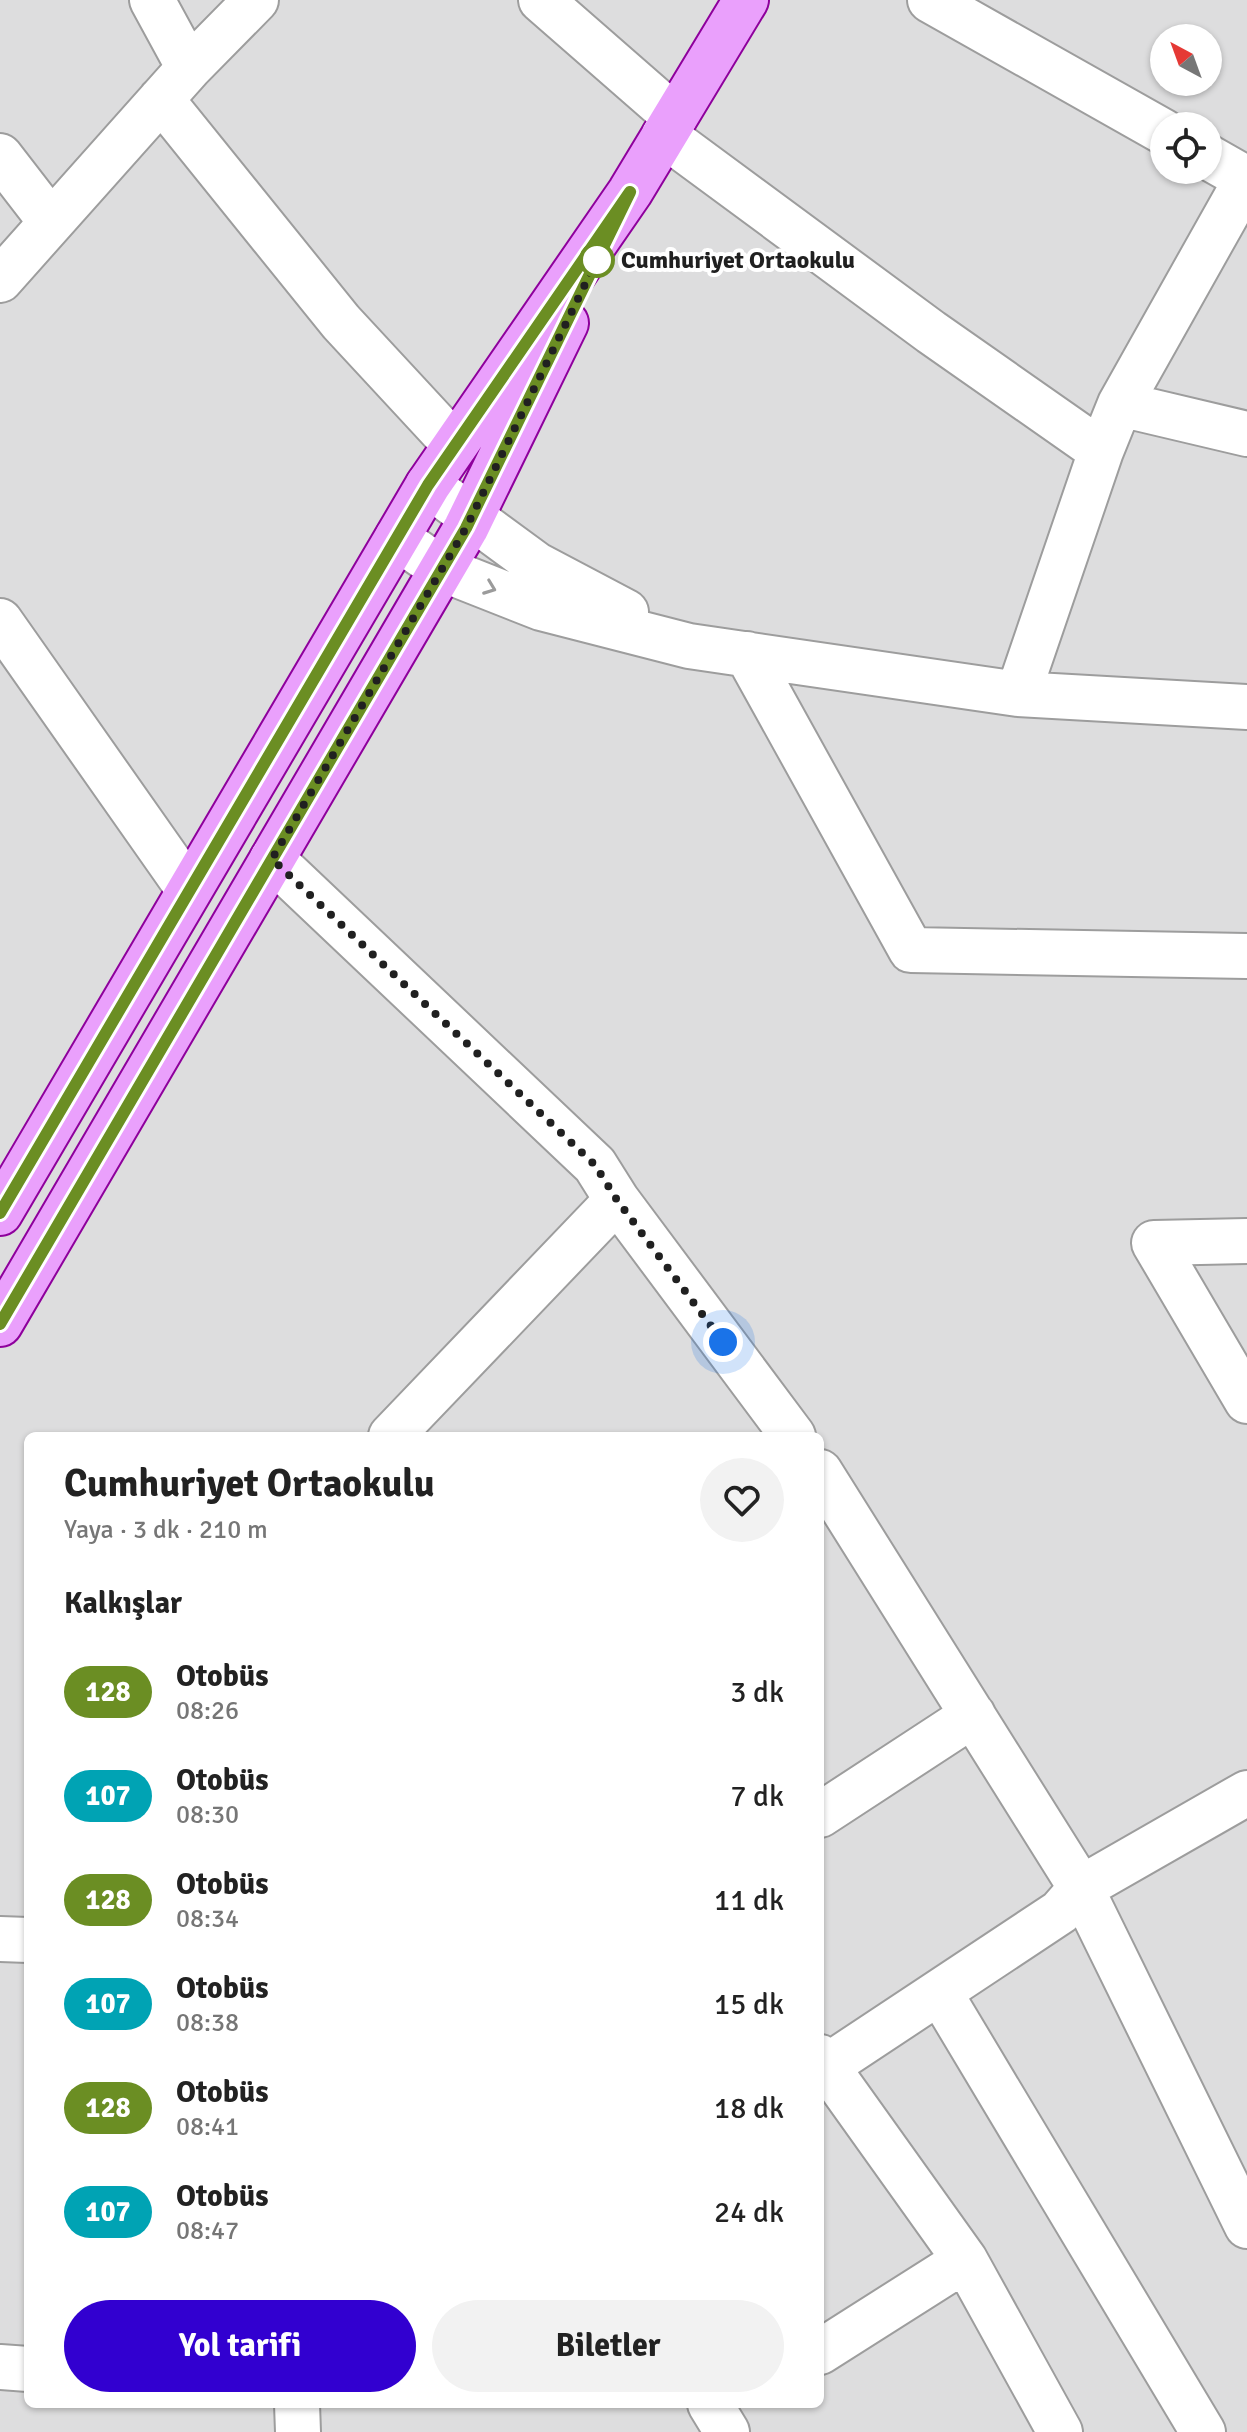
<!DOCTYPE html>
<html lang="tr">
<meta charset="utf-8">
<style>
body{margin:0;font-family:Signika,sans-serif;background:#f2f2f2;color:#222;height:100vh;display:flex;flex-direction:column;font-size:30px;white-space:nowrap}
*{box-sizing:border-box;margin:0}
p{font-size:26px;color:#767676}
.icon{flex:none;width:44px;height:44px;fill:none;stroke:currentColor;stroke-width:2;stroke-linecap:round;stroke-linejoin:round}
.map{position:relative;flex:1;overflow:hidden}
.drawer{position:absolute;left:24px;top:1432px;width:800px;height:976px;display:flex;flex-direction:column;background:#fff;border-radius:12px;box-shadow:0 2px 6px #0004}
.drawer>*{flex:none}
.badge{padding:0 16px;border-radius:26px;font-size:28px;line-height:52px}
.needle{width:52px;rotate:319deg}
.controls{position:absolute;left:1150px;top:24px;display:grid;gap:16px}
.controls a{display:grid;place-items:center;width:72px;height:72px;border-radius:50%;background:#fff;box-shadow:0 2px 6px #0004;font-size:40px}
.you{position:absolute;width:40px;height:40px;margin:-20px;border:6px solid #fff;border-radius:50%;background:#1a73e8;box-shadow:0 0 0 12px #1a73e833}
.map>.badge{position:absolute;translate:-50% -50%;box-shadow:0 0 0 4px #fff}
h2{padding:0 40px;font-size:30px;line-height:72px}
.round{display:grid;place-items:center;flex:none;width:84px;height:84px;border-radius:42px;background:#f2f2f2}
.overview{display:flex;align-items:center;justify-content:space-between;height:136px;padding:0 40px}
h1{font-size:38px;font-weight:800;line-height:60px}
.action{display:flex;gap:16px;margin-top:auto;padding:16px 40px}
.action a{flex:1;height:92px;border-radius:48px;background:#3200d0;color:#fff;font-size:32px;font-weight:800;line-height:92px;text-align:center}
.action a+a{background:#f2f2f2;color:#222}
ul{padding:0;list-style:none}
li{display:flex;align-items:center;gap:24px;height:104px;padding:0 40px}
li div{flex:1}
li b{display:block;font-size:30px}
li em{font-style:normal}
li .badge{min-width:88px;font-weight:700;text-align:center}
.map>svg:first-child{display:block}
</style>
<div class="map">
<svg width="1247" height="2432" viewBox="0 0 1247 2432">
<rect width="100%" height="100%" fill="#f0e7f1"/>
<!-- residential -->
<path fill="#ddddde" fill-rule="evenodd" d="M0 0H1247V2432H0ZM1164 38H1208V82H1164ZM1164 126H1208V170H1164ZM28 1436H820V2404H28Z"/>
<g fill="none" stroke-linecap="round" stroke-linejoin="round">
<!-- minor casing -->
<g stroke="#9d9d9d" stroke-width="48">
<path id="minor" d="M541 0 675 117
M930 0 1164 132
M189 68 256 0
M161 99 341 322 455 445
M664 135 931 332 1101 451
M0 156 51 222
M1208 157 1247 179
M0 280 189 68 152 0
M1120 404 1247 434
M428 485 537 565 626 612
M397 538 442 569 541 608 689 646 1018 694 1247 707
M0 621 189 890
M747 654 911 950 1247 956
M1018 694 1101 451 1120 404 1247 178
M272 859 595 1165 617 1200 793 1436
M1247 1241 1154 1243 1247 1401
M391 1436 617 1200
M820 1472 1081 1888 1247 2226
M820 1815 973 1715
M0 1939 28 1940
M940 1993 1203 2432
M820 2057 965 2260 1060 2432
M820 2071 1060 1912 1081 1888 1247 1793
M820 2352 965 2260
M0 2367 28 2369
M297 2404 298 2432
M710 2404 727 2432"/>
</g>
<!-- major casing -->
<g stroke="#8e009c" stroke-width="48">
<path id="major" d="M0 1213 428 485 630 192 746 0
M0 1324 466 528 566 323"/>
</g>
<!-- minor -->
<use href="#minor" stroke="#fff" stroke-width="44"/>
<!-- major -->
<use href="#major" stroke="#eaa0fc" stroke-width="44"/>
</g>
<!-- one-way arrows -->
<defs><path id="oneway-chevron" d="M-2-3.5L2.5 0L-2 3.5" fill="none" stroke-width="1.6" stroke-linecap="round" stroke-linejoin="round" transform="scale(2)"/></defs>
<use stroke="#9b9b9b" href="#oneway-chevron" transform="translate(490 588) rotate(21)"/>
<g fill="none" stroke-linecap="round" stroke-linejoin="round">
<!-- line casing -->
<g stroke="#fff" stroke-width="18">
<path id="line" d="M0 1213 428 485 630 192 466 528 0 1324"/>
</g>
<!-- line -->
<use href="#line" stroke="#6b8e23" stroke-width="12"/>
<!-- walk -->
<path stroke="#202020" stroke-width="8" stroke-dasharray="0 14.4" d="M597 260 466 528 272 859 595 1165 617 1200 723 1342"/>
</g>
<!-- markers -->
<circle fill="#fff" stroke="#6b8e23" stroke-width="4" cx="597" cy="260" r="16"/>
<g text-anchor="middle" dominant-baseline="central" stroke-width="8" stroke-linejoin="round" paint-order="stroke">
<!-- stop labels -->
<g font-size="24" font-weight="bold" fill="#202020" stroke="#fff" text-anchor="start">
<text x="621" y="260">Cumhuriyet Ortaokulu</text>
</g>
</g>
</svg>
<div class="controls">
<a><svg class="needle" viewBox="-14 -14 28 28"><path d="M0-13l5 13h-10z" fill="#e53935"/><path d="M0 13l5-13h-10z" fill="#767676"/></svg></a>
<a><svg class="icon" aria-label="locate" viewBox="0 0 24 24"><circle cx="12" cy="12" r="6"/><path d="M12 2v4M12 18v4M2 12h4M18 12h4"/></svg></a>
</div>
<div class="you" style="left:723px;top:1342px"></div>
<section class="drawer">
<div class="overview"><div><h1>Cumhuriyet Ortaokulu</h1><p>Yaya · 3 dk · 210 m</p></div><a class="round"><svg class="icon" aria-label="heart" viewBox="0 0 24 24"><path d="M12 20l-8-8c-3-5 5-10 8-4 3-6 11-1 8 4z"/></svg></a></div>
<h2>Kalkışlar</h2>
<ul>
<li><span class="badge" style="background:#6b8e23;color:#fff">128</span><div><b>Otobüs</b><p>08:26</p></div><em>3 dk</em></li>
<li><span class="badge" style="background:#00a3b4;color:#fff">107</span><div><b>Otobüs</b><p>08:30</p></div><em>7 dk</em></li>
<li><span class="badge" style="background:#6b8e23;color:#fff">128</span><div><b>Otobüs</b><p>08:34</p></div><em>11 dk</em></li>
<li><span class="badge" style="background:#00a3b4;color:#fff">107</span><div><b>Otobüs</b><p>08:38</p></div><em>15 dk</em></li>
<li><span class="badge" style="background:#6b8e23;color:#fff">128</span><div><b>Otobüs</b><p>08:41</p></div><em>18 dk</em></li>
<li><span class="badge" style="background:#00a3b4;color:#fff">107</span><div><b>Otobüs</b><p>08:47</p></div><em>24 dk</em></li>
</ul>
<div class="action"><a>Yol tarifi</a><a>Biletler</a></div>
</section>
</div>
